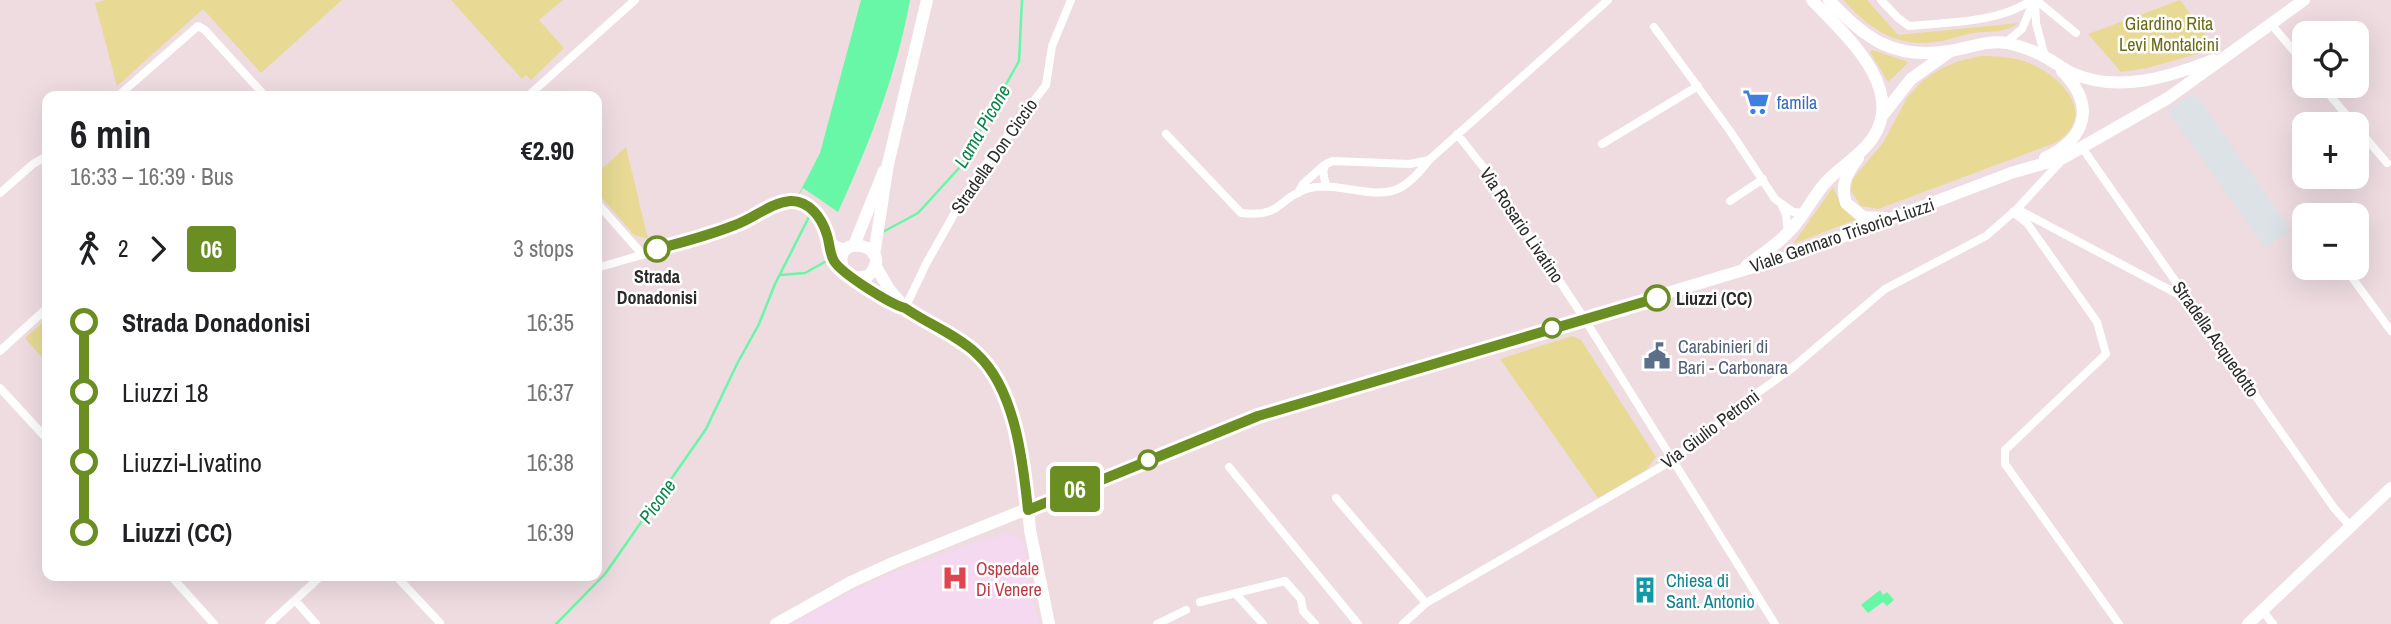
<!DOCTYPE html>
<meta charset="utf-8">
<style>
body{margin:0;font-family:"Archivo Narrow",sans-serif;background:#f6f6f6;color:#202124;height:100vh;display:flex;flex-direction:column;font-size:26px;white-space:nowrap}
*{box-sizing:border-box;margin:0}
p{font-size:23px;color:#757577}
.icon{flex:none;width:38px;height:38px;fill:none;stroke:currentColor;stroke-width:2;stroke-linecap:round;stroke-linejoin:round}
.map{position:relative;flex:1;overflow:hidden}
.sheet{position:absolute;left:42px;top:91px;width:560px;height:490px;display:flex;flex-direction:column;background:#fff;border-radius:14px;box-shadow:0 7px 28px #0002}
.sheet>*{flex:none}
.badge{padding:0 14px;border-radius:5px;font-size:24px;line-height:46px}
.tools{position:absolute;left:2292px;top:21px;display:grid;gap:14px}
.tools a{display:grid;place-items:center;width:77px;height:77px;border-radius:14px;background:#fff;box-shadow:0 7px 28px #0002;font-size:35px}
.map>.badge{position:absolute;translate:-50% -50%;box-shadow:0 0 0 4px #fff}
.legs{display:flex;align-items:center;gap:10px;height:77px;padding:0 28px;font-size:23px}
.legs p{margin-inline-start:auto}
.head{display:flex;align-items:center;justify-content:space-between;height:119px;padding:0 28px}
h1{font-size:38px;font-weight:700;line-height:52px}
ul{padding:0 28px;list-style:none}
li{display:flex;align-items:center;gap:24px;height:70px;font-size:26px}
li i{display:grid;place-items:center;width:10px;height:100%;margin:0 9px;background:currentColor}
li i::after{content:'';width:18px;height:18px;margin:-9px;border:5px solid;border-radius:50%;background:#fff}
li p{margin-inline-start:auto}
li:first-child i{background:linear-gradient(#0000 50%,currentColor 0)}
li:last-child i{background:linear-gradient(currentColor 50%,#0000 0)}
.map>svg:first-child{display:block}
</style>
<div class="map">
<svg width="2391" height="624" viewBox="0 0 2391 624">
<rect width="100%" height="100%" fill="#eedce1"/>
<!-- industrial -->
<path fill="#dde2e6" d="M2194 92 2291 230 2265 248 2167 110Z"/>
<!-- medical -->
<path fill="#f5d9f1" d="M1008 534 1020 538 1024 545 1031 595 1040 624H792L846 594 890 574 976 542Z"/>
<!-- green -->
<path fill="#e8da95" d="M105 0H342L261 73 203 9 117 86 95 3Z
M451 0H563L539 20 564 48 531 80 526 75 522 79Z
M1843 0H1867L1898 35 2019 23C2000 35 1988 30 1968 34 1957 36 1947 41 1936 42 1896 48 1869 28 1843 0Z
M2180 0 2216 49 2147 68 2121 72 2088 34Z
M1872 50 1906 61 1908 63 1888 82 1870 52Z
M1980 56C1995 56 2010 57 2024 61 2058 73 2102 114 2055 143L1878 209 1861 206 1851 191 1852 180 1883 143 1907 98 1922 81 1940 69 1959 61Z
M626 147 648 239 634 235 597 192V173Z
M1833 187 1842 207 1855 220 1793 244Z
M47 319V363L25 338Z
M1572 336 1581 340 1656 457 1646 470 1598 498 1500 359Z"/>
<!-- water -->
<path fill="#68f7a6" d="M861 0H910C897 73 869 145 838 212L803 188 788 215 820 153Z
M1880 590 1883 595 1887 592 1894 600 1887 606 1883 602 1868 613 1861 605Z"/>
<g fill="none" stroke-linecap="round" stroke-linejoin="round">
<!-- stream -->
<path stroke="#68f7a6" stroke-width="2.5" d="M881 233 918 213 960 167 1019 61 1022 0
M780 275 805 273 832 258
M556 624 605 574 706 429 737 364 759 324 775 284 811 213"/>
<!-- street -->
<path stroke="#fff" stroke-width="8" d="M1881 0 1898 18 1909 26C1950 22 1998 23 2032 0
M2035 0 2036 23 2045 57
M2036 0 2076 33
M2271 24 2305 64
M1654 27 1730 131 1775 199 1793 212 1805 213
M2005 43 2022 29 2033 3
M2322 86 2354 124
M118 96 198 26 205 30 265 96
M528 96 635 0
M2357 128 2387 163
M1166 134 1241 213C1284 218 1277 197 1310 188 1336 182 1366 197 1392 191 1407 187 1420 172 1429 160L1410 164 1333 161 1326 164 1323 171 1326 187
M1457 134 1488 173 1584 318 1775 624
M1602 144 1698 86
M2083 149 2334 508 2351 527
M1429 160 1608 0
M0 193 33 164 47 156
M1298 193 1303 184 1323 166
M1730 201 1763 179
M597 203 642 254
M1782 206 1786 215 1788 233
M2017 209 2187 299
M2013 212 2027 223 2097 322 2106 354 2005 450V464L2119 624
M827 235C828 249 831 260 843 269
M597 268C643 254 691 243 736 225 755 218 775 200 796 201 823 203 821 251 849 247
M2345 268 2391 331
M905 308 926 264 962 200 983 168 1046 85 1052 46 1071 0
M0 351 47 308
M0 388 47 439
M1229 467 1358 624
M1336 498 1426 603
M171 576 214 624
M396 576 440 623
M1235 593 1263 624
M295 600 316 624
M1200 602 1285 581 1301 599 1303 611 1315 624
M2262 610 2273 624
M269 624 321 576
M1157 624 1186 610
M1403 624 1426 603 1671 461 1743 403 1791 369 1885 289 1986 236 2017 209 2063 159"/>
<!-- secondary -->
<path stroke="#fff" stroke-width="12" d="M1829 0C1865 39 1894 60 1949 51 1969 48 1986 40 2007 43 2020 46 2035 51 2047 58 2056 63 2064 70 2074 74 2120 93 2169 77 2213 60
M1882 116 1911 79 1949 52
M1858 158C1847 173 1840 185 1846 203L1863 217 1885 218
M2045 158C2087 138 2096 105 2062 71
M854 245 884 171
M874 255 888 164 927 0
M875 265 889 289 905 308
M1746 266C1765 252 1784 240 1798 221 1808 209 1815 194 1826 182 1840 167 1860 156 1872 139 1908 88 1843 33 1812 0
M855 278 868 276C900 245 827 229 844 271L893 305 905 308 966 345 979 356 998 381 1009 408 1025 473 1030 530 1049 624
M776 624 851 582 895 562 1258 416 1797 254 2011 173 2063 158 2168 98 2304 0
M2248 624 2391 488"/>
</g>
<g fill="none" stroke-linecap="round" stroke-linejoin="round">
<!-- line-1 casing -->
<g stroke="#fff" stroke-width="16">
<path id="line-1" d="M657 249C684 242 710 235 735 225 753 219 770 203 790 201 809 200 822 218 827 235 830 244 829 252 834 261 842 274 890 304 905 308 928 324 957 335 977 354 1015 389 1023 461 1028 510L1258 416 1657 298"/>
</g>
<!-- line-1 -->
<use href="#line-1" stroke="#6b8e23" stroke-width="10"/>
</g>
<!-- icons -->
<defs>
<g id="supermarket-bare" transform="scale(2.1)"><path d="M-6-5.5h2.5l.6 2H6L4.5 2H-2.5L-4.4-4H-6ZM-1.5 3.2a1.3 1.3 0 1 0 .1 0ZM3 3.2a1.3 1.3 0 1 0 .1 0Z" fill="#3f7fe0" stroke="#fff" stroke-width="2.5" paint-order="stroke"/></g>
<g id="civic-bare" transform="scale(2.1)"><path d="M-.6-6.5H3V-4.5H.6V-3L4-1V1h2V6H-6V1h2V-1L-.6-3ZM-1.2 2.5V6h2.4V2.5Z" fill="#5c6f8a" stroke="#fff" stroke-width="2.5" paint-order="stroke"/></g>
<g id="hospital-bare" transform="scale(2.1)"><path d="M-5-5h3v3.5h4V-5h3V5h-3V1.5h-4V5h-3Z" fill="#e0444e" stroke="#fff" stroke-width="2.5" paint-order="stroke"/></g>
<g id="building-bare" transform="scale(2.1)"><path d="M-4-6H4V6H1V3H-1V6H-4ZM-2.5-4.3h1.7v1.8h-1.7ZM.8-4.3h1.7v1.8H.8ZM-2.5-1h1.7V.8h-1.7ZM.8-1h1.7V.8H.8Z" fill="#0f9aa8" stroke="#fff" stroke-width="2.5" paint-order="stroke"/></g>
</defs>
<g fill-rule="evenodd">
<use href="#supermarket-bare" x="1756" y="102"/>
<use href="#civic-bare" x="1657" y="356"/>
<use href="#hospital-bare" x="955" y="578"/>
<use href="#building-bare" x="1645" y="590"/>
</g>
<!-- markers -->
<g fill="#fff" stroke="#6b8e23" stroke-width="3.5">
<circle cx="657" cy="249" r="12"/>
<circle cx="1657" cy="298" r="12"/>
<circle cx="1552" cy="328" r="9"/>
<circle cx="1148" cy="460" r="9"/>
</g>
<g text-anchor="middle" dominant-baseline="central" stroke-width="5" stroke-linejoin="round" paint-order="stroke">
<!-- park labels -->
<g font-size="18" fill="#6d6a15" stroke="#fff">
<text x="2169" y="23">Giardino Rita<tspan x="2169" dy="21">Levi Montalcini</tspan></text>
</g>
<!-- shop labels -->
<g font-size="18" fill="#366cbe" stroke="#fff" text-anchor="start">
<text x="1777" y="102">famila</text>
</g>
<!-- street labels -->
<g font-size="18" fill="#2b2b2b" stroke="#fff">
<text transform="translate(994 156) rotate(-55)">Stradella Don Ciccio</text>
<text transform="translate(1522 225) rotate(56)">Via Rosario Livatino</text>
<text transform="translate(1842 235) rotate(-19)">Viale Gennaro Trisorio-Liuzzi</text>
<text transform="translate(2216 339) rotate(55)">Stradella Acquedotto</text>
<text transform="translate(1710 429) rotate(-37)">Via Giulio Petroni</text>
</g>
<!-- stop labels -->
<g font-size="18" font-weight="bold" fill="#2b2b2b" stroke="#fff">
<text x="657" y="276">Strada<tspan x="657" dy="21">Donadonisi</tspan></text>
<text x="1676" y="298" text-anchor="start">Liuzzi (CC)</text>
</g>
<!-- service labels -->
<g font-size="18" fill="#4e5e75" stroke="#fff" text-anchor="start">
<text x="1678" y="346">Carabinieri di<tspan x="1678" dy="21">Bari - Carbonara</tspan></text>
</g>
<!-- health labels -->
<g font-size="18" fill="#be3a42" stroke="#fff" text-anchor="start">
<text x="976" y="568">Ospedale<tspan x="976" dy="21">Di Venere</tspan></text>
</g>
<!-- culture labels -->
<g font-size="18" fill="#0d838f" stroke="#fff" text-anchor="start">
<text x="1666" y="580">Chiesa di<tspan x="1666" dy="21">Sant. Antonio</tspan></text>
</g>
<!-- water labels -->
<g font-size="19" font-style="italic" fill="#078749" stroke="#fff">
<text transform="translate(982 126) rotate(-60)">Lama Picone</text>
<text transform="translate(657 501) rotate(-55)">Picone</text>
</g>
</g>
</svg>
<div class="tools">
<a><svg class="icon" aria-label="locate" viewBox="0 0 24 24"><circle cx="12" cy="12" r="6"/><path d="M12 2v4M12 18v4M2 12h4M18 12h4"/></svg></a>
<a>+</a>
<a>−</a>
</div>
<b class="badge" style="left:1075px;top:489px;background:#6b8e23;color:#fff">06</b>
<section class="sheet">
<div class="head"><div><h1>6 min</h1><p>16:33 – 16:39 · Bus</p></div><b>€2.90</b></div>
<div class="legs"><svg class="icon" aria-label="walk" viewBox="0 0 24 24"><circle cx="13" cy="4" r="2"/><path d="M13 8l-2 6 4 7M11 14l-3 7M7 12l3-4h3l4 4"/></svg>2<svg class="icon" aria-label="forward" viewBox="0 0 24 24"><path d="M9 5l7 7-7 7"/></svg><b class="badge" style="background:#6b8e23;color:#fff">06</b><p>3 stops</p></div>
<ul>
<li><i style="color:#6b8e23"></i><b>Strada Donadonisi</b><p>16:35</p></li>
<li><i style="color:#6b8e23"></i><span>Liuzzi 18</span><p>16:37</p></li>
<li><i style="color:#6b8e23"></i><span>Liuzzi-Livatino</span><p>16:38</p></li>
<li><i style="color:#6b8e23"></i><b>Liuzzi (CC)</b><p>16:39</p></li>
</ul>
</section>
</div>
